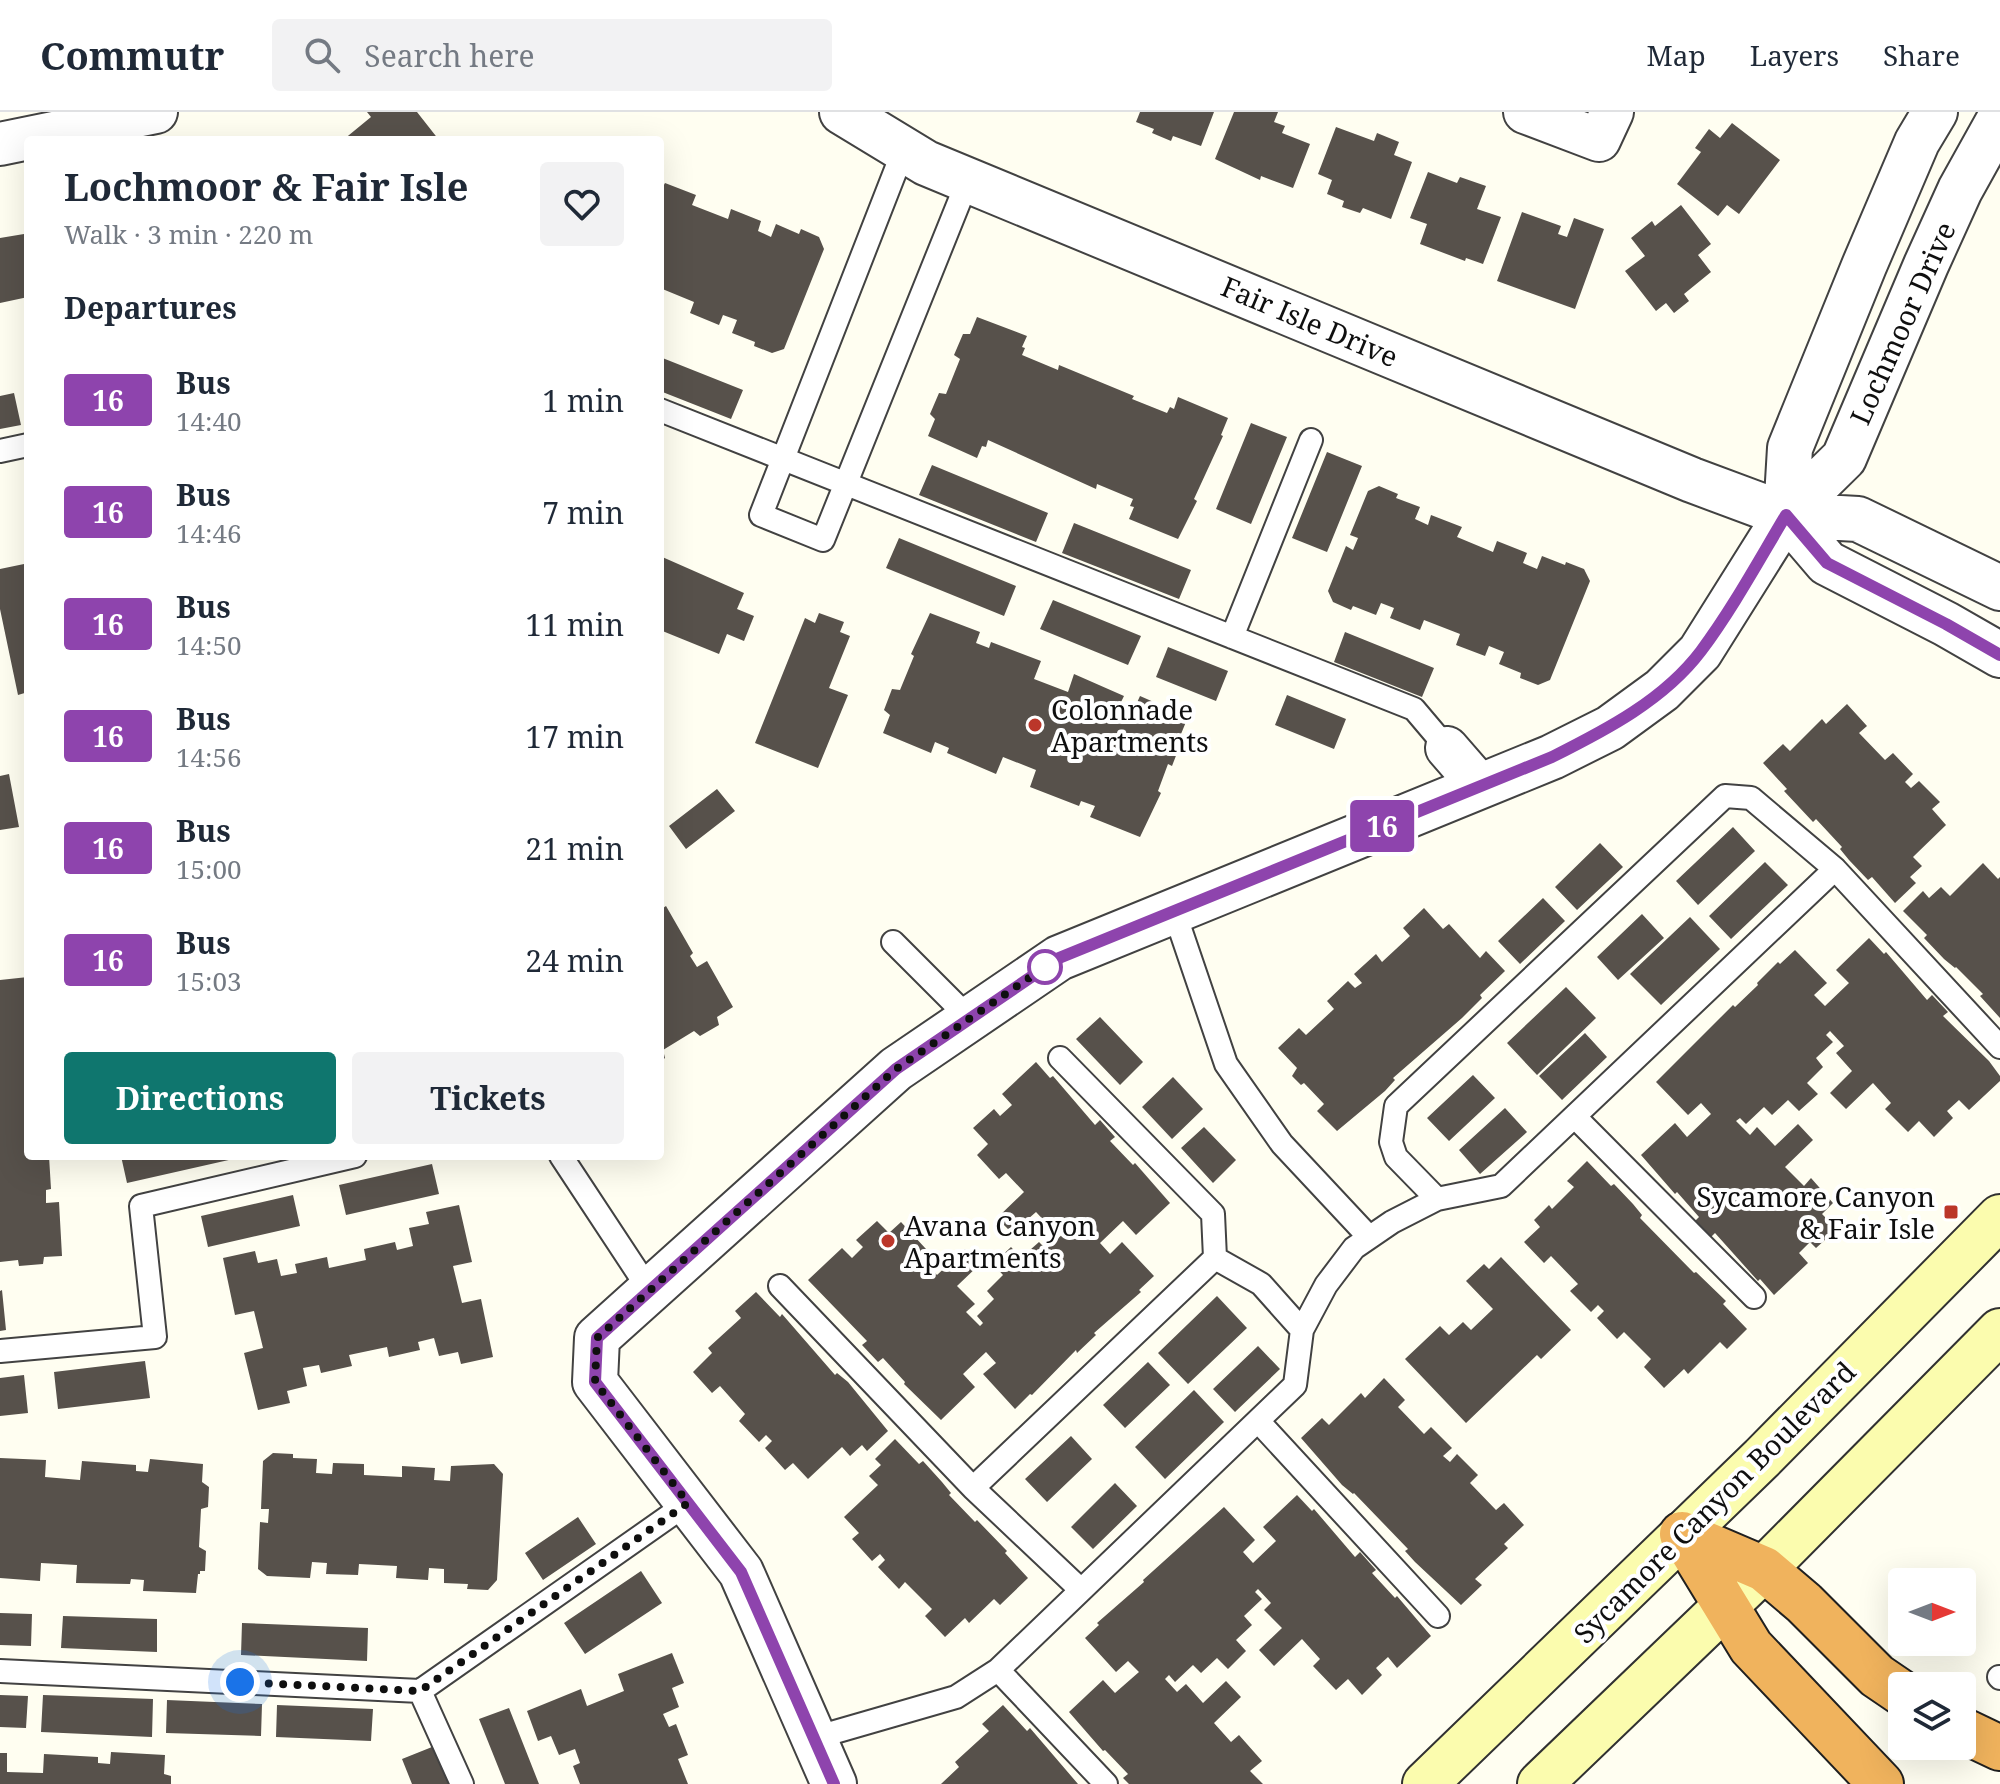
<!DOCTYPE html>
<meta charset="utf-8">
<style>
body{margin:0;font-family:"Noto Serif",serif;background:#f2f2f3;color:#1f2937;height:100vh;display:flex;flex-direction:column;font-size:30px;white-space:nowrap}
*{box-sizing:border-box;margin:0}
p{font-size:26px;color:#747a83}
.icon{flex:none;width:44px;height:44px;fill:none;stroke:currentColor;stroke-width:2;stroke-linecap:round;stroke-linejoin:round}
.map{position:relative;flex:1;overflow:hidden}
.side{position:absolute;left:24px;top:24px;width:640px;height:1024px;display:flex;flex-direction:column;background:#fff;border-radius:8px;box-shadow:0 8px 32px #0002}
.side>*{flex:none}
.badge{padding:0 16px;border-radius:6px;font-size:28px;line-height:52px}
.needle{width:52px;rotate:90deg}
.tools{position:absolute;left:1888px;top:1456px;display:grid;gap:16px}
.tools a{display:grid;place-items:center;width:88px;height:88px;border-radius:8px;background:#fff;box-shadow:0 8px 32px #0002;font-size:40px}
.you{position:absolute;width:40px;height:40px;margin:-20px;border:6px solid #fff;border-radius:50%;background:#1a73e8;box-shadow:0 0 0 12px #1a73e833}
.map>.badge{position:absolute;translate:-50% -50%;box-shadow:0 0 0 4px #fff}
h2{padding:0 40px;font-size:30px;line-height:72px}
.round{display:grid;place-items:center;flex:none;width:84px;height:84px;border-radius:8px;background:#f2f2f3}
.overview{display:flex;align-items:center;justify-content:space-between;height:136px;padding:0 40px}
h1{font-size:38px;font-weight:700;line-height:60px}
.cta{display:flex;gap:16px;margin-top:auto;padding:16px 40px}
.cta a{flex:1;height:92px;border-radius:8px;background:#0f766e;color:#fff;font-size:32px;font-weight:700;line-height:92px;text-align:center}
.cta a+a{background:#f2f2f3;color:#1f2937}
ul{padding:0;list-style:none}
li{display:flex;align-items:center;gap:24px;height:112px;padding:0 40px}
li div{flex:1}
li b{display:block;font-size:30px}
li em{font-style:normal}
li .badge{min-width:88px;font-weight:700;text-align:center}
header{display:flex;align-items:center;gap:48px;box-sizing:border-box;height:112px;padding:0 40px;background:#fff;border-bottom:2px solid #e0e1e3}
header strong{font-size:38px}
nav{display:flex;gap:44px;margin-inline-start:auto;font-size:28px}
.search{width:560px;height:72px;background:#f2f2f3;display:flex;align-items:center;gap:20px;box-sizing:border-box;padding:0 28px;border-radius:8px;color:#747a83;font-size:30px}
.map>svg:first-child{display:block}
</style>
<header>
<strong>Commutr</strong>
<div class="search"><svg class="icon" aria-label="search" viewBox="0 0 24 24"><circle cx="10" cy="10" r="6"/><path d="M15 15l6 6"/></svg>Search here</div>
<nav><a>Map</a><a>Layers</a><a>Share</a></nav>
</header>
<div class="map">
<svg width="2000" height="1672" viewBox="0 0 2000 1672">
<rect width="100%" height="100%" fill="#fffef1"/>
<!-- building -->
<path fill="#57514b" d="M367 0H417L439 28H343L371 5Z
M1140 0H1214L1201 34 1173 24 1171 29 1152 21 1154 17 1136 10Z
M1234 0H1278L1274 10 1285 14 1282 21 1310 32 1293 76 1261 64 1260 68 1215 47Z
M1732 11 1780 48 1739 102 1727 93 1718 104 1677 72 1701 40 1695 36 1709 17 1720 26Z
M1336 15 1374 29 1377 21 1399 30 1394 43 1412 50 1391 107 1363 96 1360 101 1342 95 1344 89 1327 82 1332 68 1318 62Z
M1428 60 1457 71 1460 65 1486 74 1477 97 1501 105 1483 152 1466 146 1465 149 1420 132 1427 112 1410 106Z
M665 71 696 83 692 93 728 107 731 97 761 109 758 119 771 125 776 112 799 122 801 117 819 125 824 137 784 237 772 241 754 234 755 230 732 221 737 208 723 203 719 213 690 201 694 190 660 176V80Z
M1681 93 1711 132 1698 143 1711 160 1684 182 1689 189 1674 201 1666 191 1656 199 1625 159 1645 144 1631 126 1652 109 1655 114Z
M1522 100 1561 114 1558 122 1567 125 1574 106 1604 117 1575 197 1497 169Z
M24 122 26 129H28V185L0 191V126Z
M977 205 1027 224 1022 235 1025 236 1022 243 1058 258 1059 253 1134 284 1132 287 1167 301 1170 295 1174 297 1178 285 1228 306 1221 323 1223 324 1194 387 1197 389 1178 427 1129 407 1134 395 1130 394 1133 387 1097 372 1096 377 988 328 986 335 982 334 977 346 928 324 935 307 930 302 939 281 946 282 960 247 954 243 963 222H970Z
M660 245 743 278 731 307 660 279Z
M14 281 21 313 0 317V284Z
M1251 311 1287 325 1251 412 1216 397Z
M1327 340 1362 354 1327 440 1292 426Z
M932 353 1048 401 1036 430 919 383Z
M1379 374 1398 382 1396 386 1420 395 1415 407 1428 413 1431 403 1462 415 1457 425 1493 440 1497 429 1527 441 1523 451 1537 457 1542 444 1565 453 1566 450 1584 457 1590 469 1550 568 1538 573 1520 566 1521 561 1499 552 1504 540 1489 534 1485 544 1456 533 1460 522 1424 508 1420 518 1390 506 1394 496 1381 491 1376 503 1353 494 1351 498 1333 490 1328 479 1346 434 1353 438 1358 426 1350 423 1368 379Z
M1074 411 1191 458 1179 487 1062 441Z
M899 426 1016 474 1004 504 886 456Z
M660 444 744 481 737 497 754 504 744 529 727 522 719 542 660 518Z
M24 452 28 473V580L18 583 0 497V457Z
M1053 488 1141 524 1128 553 1040 517Z
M819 501 844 510 840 520 850 524 829 576 848 583 818 656 755 631 805 506 815 511Z
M930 501 980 520 976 531 989 536 991 530 1041 549 1034 567 1068 580 1074 562 1124 584 1121 590 1135 595 1140 584 1188 605 1181 622 1184 623 1172 654 1168 652 1158 679 1161 681 1140 725 1090 705 1095 694 1081 689 1079 694 1030 675 1036 658 1003 645 996 662 947 641 949 636 935 630 931 641 883 621 890 603 884 598 892 577 900 578 914 544 911 542Z
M1345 520 1434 556 1422 585 1334 550Z
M1168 535 1228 559 1216 589 1156 565Z
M1287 583 1346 607 1334 637 1275 613Z
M1847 592 1867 614 1859 621 1885 648 1893 641 1913 662 1905 670 1911 676 1919 669 1940 690 1932 697 1946 713 1913 745 1922 754 1910 765 1916 771 1895 791 1872 765 1868 768 1849 748 1840 737 1842 735 1816 707 1813 710 1784 679 1787 677 1763 651 1783 632 1790 639 1822 607 1826 612Z
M9 662 19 715 0 718V664Z
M717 677 735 699 686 737 669 714Z
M1733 715 1755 739 1698 793 1676 769Z
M1600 731 1623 755 1577 798 1555 775Z
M1765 750 1788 773 1731 827 1709 804Z
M1983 751 1998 767 2000 765V906L1980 884 1983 882 1956 855 1955 856 1944 847 1924 826 1927 823 1903 799 1923 779 1929 786 1941 775 1950 784Z
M1543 786 1565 809 1520 852 1498 829Z
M666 794 693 841 690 844 697 855 707 849 733 895 717 905 719 913 700 924 694 919 663 938 665 946 660 950V798Z
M1424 796 1443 817 1449 812 1480 846 1486 839 1505 859 1480 883 1482 886 1462 906 1393 966 1395 968 1385 979 1337 1019 1317 999 1324 992 1304 971 1301 973 1292 964 1297 956 1278 936 1299 916 1306 923 1334 897 1327 889 1348 869 1355 876 1362 871 1354 862 1376 842 1382 850 1410 824 1403 816Z
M1642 802 1664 826 1618 868 1597 845Z
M1690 805 1720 837 1661 893 1630 862Z
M1869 826 1884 842 1886 840 1927 888 1932 883 1948 900 1943 904 1989 949 2000 964V969L1969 998 1959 988 1947 999 1953 1006 1934 1025 1919 1009 1908 1020 1885 997 1891 991 1873 971 1846 997 1830 981 1852 959 1836 941 1844 934 1830 919 1826 923 1833 930 1816 946 1823 955 1807 971 1818 982 1799 999 1788 988 1772 1003 1764 995 1746 1012 1740 1006 1736 1009 1750 1023 1757 1015 1775 1034 1798 1012 1813 1028 1785 1055 1804 1074 1811 1066 1833 1091 1822 1102 1837 1117 1816 1136 1810 1130 1799 1141 1808 1151 1774 1183 1760 1167 1758 1169 1715 1121 1711 1125 1695 1109 1699 1105 1677 1080 1675 1082 1641 1043 1675 1011 1687 1025 1711 1002 1701 991 1688 1003 1656 970 1733 893 1735 895 1758 873 1757 871 1778 850 1780 852 1795 838 1827 871 1814 883 1825 894 1849 871 1836 858Z
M28 865V989H26L28 1044H49L51 1077 46 1078V1091L59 1090 62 1144 44 1145 43 1152 19 1154 18 1148 0 1150V868Z
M1566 875 1596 906 1537 963 1507 931Z
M1100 905 1143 950 1120 973 1076 927Z
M1585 921 1607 945 1562 988 1539 964Z
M1036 950 1050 966 1053 964 1095 1013 1100 1008 1115 1025 1110 1029 1133 1053 1135 1051 1170 1091 1136 1123 1123 1109 1100 1131 1110 1142 1122 1130 1154 1164 1139 1178 1141 1180 1094 1221 1096 1223 1077 1241 1076 1238 1032 1283 1030 1282 1015 1297 983 1262 996 1251 986 1240 963 1262 975 1275 941 1308 904 1272 905 1270 883 1246 878 1250 862 1233 867 1229 808 1168 842 1136 852 1146 863 1135 856 1128 877 1109 889 1121 901 1110 926 1137 919 1144 937 1163 965 1137 979 1153 957 1174 975 1192 966 1200 980 1214 983 1211 977 1204 994 1187 987 1179 1003 1163 993 1152 1011 1135 1021 1146 1039 1130 1046 1137 1064 1121 1069 1128 1073 1124 1060 1111 1053 1118 1036 1100 1012 1121 997 1106 1024 1080 1006 1061 999 1067 977 1043 988 1032 973 1016 994 997 1000 1004 1012 993 1002 982Z
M1473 963 1495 986 1449 1029 1427 1006Z
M1173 965 1203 997 1172 1027 1142 995Z
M1505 996 1527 1020 1480 1062 1459 1038Z
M1204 1015 1236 1048 1213 1071 1181 1036Z
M121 1044H241L242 1045 127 1071Z
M1587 1049 1611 1074 1614 1072 1633 1092 1642 1103 1640 1106 1694 1161 1696 1160 1726 1189 1723 1192 1747 1217 1727 1237 1720 1230 1688 1262 1684 1257 1664 1276 1644 1255 1651 1247 1624 1220 1617 1227 1597 1206 1604 1199 1598 1193 1591 1200 1570 1179 1578 1172 1551 1144 1544 1151 1524 1130 1540 1115 1534 1108 1549 1093 1552 1097 1574 1075 1567 1069Z
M432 1052 439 1082 346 1103 339 1073Z
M293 1083 300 1114 208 1135 201 1104Z
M459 1093 472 1150 453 1154 462 1191 481 1187 493 1245 461 1252 458 1240 439 1244 434 1226 418 1230 420 1238 389 1245 387 1235 349 1243 352 1254 321 1261 319 1253 303 1256 307 1274 287 1279 290 1291 258 1298 244 1241 263 1236 254 1199 235 1203 223 1146 255 1139 258 1151 277 1147 281 1164 297 1161 295 1152 327 1145 329 1156 366 1148 364 1137 395 1130 397 1138 413 1134 409 1116 429 1112 426 1100Z
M1501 1145 1571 1218 1541 1247 1537 1243 1466 1311 1405 1247 1440 1214 1449 1223 1463 1210 1471 1218 1493 1197 1466 1169 1484 1152 1489 1157Z
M2 1178 6 1218 0 1219V1179Z
M756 1180 780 1205 782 1202 835 1263 837 1261 848 1270 888 1319 867 1339 862 1333 850 1344 842 1335 808 1367 793 1351 785 1358 765 1336 772 1329 766 1323 759 1330 739 1309 745 1302 720 1274 712 1281 693 1260 712 1241 708 1236 741 1206 735 1199Z
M1217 1184 1247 1216 1188 1272 1158 1241Z
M1258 1234 1280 1257 1235 1300 1213 1277Z
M145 1249 150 1286 58 1297 54 1260Z
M1148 1250 1170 1273 1125 1316 1103 1293Z
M24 1263 28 1301 0 1304V1266Z
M1384 1266 1405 1288 1398 1295 1424 1322 1431 1315 1452 1336 1443 1344 1450 1350 1457 1342 1478 1363 1470 1371 1496 1398 1504 1391 1524 1413 1504 1432 1508 1436 1475 1467 1482 1473 1461 1493 1415 1450 1405 1439 1408 1437 1354 1381 1353 1382 1342 1373 1301 1326 1322 1306 1329 1313 1361 1281 1365 1286Z
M1194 1278 1224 1310 1165 1367 1135 1335Z
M1071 1324 1092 1347 1047 1390 1025 1367Z
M895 1327 919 1352 923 1349 942 1370 951 1381 949 1383 975 1410 977 1408 1007 1439 1005 1441 1028 1466 1000 1493 994 1487 969 1511 965 1506 945 1525 925 1504 932 1497 905 1470 899 1477 878 1455 885 1448 880 1442 872 1449 852 1427 859 1421 844 1405 878 1373 869 1364 881 1353 875 1347Z
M273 1341 293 1342V1346L317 1347 316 1361 332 1362 333 1351 364 1352V1363L402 1365V1354L435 1356 434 1368 450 1369 451 1354 494 1352 503 1362 497 1468 488 1478 467 1477 468 1472 444 1471V1457L429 1456 428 1468 396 1466 397 1454 359 1452 358 1463 326 1462 327 1451 312 1450 310 1466 267 1464 258 1457 260 1410 268 1411 269 1397H261L263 1349Z
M0 1346 46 1348 45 1365 80 1368 82 1349 136 1353V1359L148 1360 150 1347 203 1352 202 1370 209 1375 208 1395 201 1397 199 1435 206 1439 205 1459H200V1462H198L196 1481 143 1479 144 1468 131 1467 130 1472 76 1471 77 1453 41 1451 40 1469 0 1466Z
M1115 1371 1137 1394 1093 1437 1071 1415Z
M1297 1383 1312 1399 1314 1397 1355 1445 1360 1440 1376 1458 1372 1461 1395 1486 1397 1484 1431 1524 1397 1556 1388 1545 1376 1556 1382 1563 1362 1583 1348 1567 1336 1578 1313 1554 1320 1547 1302 1527 1274 1554 1259 1538 1282 1516 1264 1498 1271 1491 1258 1477 1255 1480 1262 1487 1244 1504 1252 1513 1236 1528 1246 1539 1228 1557 1217 1546 1201 1561 1193 1553 1175 1570 1169 1563 1165 1567 1177 1580 1186 1572 1203 1591 1226 1569 1241 1585 1214 1611 1231 1630 1239 1623 1262 1649 1250 1659 1263 1672H1129L1123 1666 1128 1662 1105 1638 1103 1639 1069 1600 1103 1568 1115 1581 1139 1560 1128 1549 1116 1560 1085 1526 1099 1513 1097 1511 1144 1470 1143 1468 1224 1395 1255 1428 1243 1440 1253 1451 1276 1429 1263 1415Z
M578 1405 596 1432 543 1468 525 1441Z
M641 1459 662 1491 585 1542 564 1511Z
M0 1501 32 1502 31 1534 0 1533Z
M63 1504 157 1507V1540L61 1536Z
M242 1511 368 1516 367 1549 241 1543Z
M672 1541 684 1571 672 1576 679 1595 663 1602 669 1615 676 1612 688 1643 678 1647 688 1672H580L573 1654 580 1651 575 1637 559 1643 551 1624 538 1629 527 1599 581 1577 587 1594 624 1579 618 1562Z
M0 1583 28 1584 26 1616 0 1615Z
M43 1583 153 1587 152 1625 41 1620Z
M167 1588 262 1592 261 1624 166 1621Z
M277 1593 373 1597 371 1629 276 1625Z
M1003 1593 1027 1619 1030 1616 1078 1672H941L959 1655 955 1650 989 1619 982 1612Z
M509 1596 539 1672H505L479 1607Z
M437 1633 453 1672H412L402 1647Z
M111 1640 165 1643 164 1662 171 1664V1672H0V1641H7V1660L43 1661 44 1642 98 1645V1651L110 1652Z"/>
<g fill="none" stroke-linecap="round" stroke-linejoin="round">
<!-- service casing -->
<g stroke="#424242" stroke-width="26">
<path id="service" d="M904 37 761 403 823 428 968 68
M660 298 1414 597 1447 636
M0 339 28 333
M1232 525 1311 328
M1174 799 1226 952 1282 1032 1369 1125
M893 830 970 907
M1575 1005 1754 1185
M561 1044 650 1179
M1437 1087 1396 1045 1391 1030 1396 994 1725 684 1751 686 1835 757 2000 935
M1215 1146 1261 1172 1302 1218
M780 1174 973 1376 1081 1478
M0 1239 155 1225 141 1094 355 1044
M1258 1309 1438 1504
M973 1376 1215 1146 1213 1102 1060 946
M998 1558 1106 1672
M0 1559 420 1579 688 1391
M1999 1565 2000 1566
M420 1579 462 1672
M814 1626 956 1585 998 1558 1295 1273 1302 1218 1326 1173 1354 1136 1392 1110 1437 1087 1501 1074 1835 757"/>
</g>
<!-- minor casing -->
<g stroke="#424242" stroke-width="46">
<path id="minor" d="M1525 0 1599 28 1612 0
M0 32 156 0
M1447 636 1480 674"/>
</g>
<!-- tertiary casing -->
<g stroke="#424242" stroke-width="48">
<path id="tertiary" d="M842 0 926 51 1692 368 1786 403 1858 407 2000 476
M1786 403 1790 336 1864 154 1917 30 1935 0
M1786 403 1827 451 1946 512 2000 543
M834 1672 741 1460 595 1270 597 1226 896 957 1059 846 1552 645 1610 616 1662 578 1700 540 1786 403 1844 346 1926 153 1960 78 2000 6"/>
</g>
<!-- secondary casing -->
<g stroke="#313131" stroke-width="48">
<path id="secondary" d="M1425 1672 1762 1346 2000 1105
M1540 1672 1764 1457 2000 1219"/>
</g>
<!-- motorway casing -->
<g stroke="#202020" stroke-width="48">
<path id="motorway" d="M1682 1422 1751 1535 1881 1672
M1682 1422 1764 1457 1804 1491 1877 1564 1902 1581
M1962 1618 2000 1636"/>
</g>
<!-- service -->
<use href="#service" stroke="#fff" stroke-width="22"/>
<!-- minor -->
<use href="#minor" stroke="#fff" stroke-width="42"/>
<!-- tertiary -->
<use href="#tertiary" stroke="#fff" stroke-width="44"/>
<!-- secondary -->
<use href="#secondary" stroke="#fbfcae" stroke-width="44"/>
<!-- motorway -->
<use href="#motorway" stroke="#f0b35d" stroke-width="44"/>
</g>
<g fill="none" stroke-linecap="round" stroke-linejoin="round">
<!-- line casing -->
<g stroke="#fff" stroke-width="18">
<path id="line" d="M834 1672 741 1460 595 1270 597 1226 896 957 1059 846 1552 645C1606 618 1664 588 1701 539 1733 496 1759 448 1786 403L1827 451 1946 512 2000 543"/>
</g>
<!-- line -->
<use href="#line" stroke="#8e44ad" stroke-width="12"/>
<!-- walk -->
<path stroke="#0f0f0f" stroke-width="8" stroke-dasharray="0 14.4" d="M240 1570 420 1579 688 1391 595 1270 597 1226 896 957 1045 855"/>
</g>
<!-- markers -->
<g fill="#bb362a" stroke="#fff" stroke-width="3">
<circle cx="1035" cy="613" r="8"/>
<rect x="1943" y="1092" width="16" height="16" rx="4"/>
<circle cx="888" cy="1129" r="8"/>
</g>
<circle fill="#fff" stroke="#8e44ad" stroke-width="4" cx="1045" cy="855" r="16"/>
<g text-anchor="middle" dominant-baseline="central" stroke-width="8" stroke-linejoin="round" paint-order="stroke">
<!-- street labels -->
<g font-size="28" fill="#0f0f0f" stroke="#fff">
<text transform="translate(1310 209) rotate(23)">Fair Isle Drive</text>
<text transform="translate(1902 211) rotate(-66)">Lochmoor Drive</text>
<text transform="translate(1714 1390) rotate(-45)">Sycamore Canyon Boulevard</text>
</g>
<!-- poi labels -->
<g font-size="28" fill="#0f0f0f" stroke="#fff" text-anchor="start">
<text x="1051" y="597">Colonnade<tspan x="1051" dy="32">Apartments</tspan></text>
<text x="1935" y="1084" text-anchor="end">Sycamore Canyon<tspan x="1935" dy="32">&amp; Fair Isle</tspan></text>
<text x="904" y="1113">Avana Canyon<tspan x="904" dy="32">Apartments</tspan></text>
</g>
</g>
</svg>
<div class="tools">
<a><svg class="needle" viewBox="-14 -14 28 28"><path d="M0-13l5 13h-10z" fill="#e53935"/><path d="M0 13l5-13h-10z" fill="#747a83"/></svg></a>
<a><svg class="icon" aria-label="layers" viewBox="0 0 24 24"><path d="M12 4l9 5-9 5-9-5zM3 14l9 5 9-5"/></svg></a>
</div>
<div class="you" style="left:240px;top:1570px"></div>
<b class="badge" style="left:1382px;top:714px;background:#8e44ad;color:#fff">16</b>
<section class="side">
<div class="overview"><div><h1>Lochmoor &amp; Fair Isle</h1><p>Walk · 3 min · 220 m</p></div><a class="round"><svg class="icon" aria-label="heart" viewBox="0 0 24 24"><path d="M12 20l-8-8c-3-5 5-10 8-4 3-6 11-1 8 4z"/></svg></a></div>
<h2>Departures</h2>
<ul>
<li><span class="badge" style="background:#8e44ad;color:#fff">16</span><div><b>Bus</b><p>14:40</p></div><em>1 min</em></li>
<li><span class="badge" style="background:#8e44ad;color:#fff">16</span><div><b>Bus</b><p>14:46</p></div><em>7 min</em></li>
<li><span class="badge" style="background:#8e44ad;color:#fff">16</span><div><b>Bus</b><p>14:50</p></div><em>11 min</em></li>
<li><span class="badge" style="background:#8e44ad;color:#fff">16</span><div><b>Bus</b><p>14:56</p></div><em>17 min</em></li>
<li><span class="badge" style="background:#8e44ad;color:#fff">16</span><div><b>Bus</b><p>15:00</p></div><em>21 min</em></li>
<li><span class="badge" style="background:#8e44ad;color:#fff">16</span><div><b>Bus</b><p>15:03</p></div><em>24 min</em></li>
</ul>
<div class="cta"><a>Directions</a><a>Tickets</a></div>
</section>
</div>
